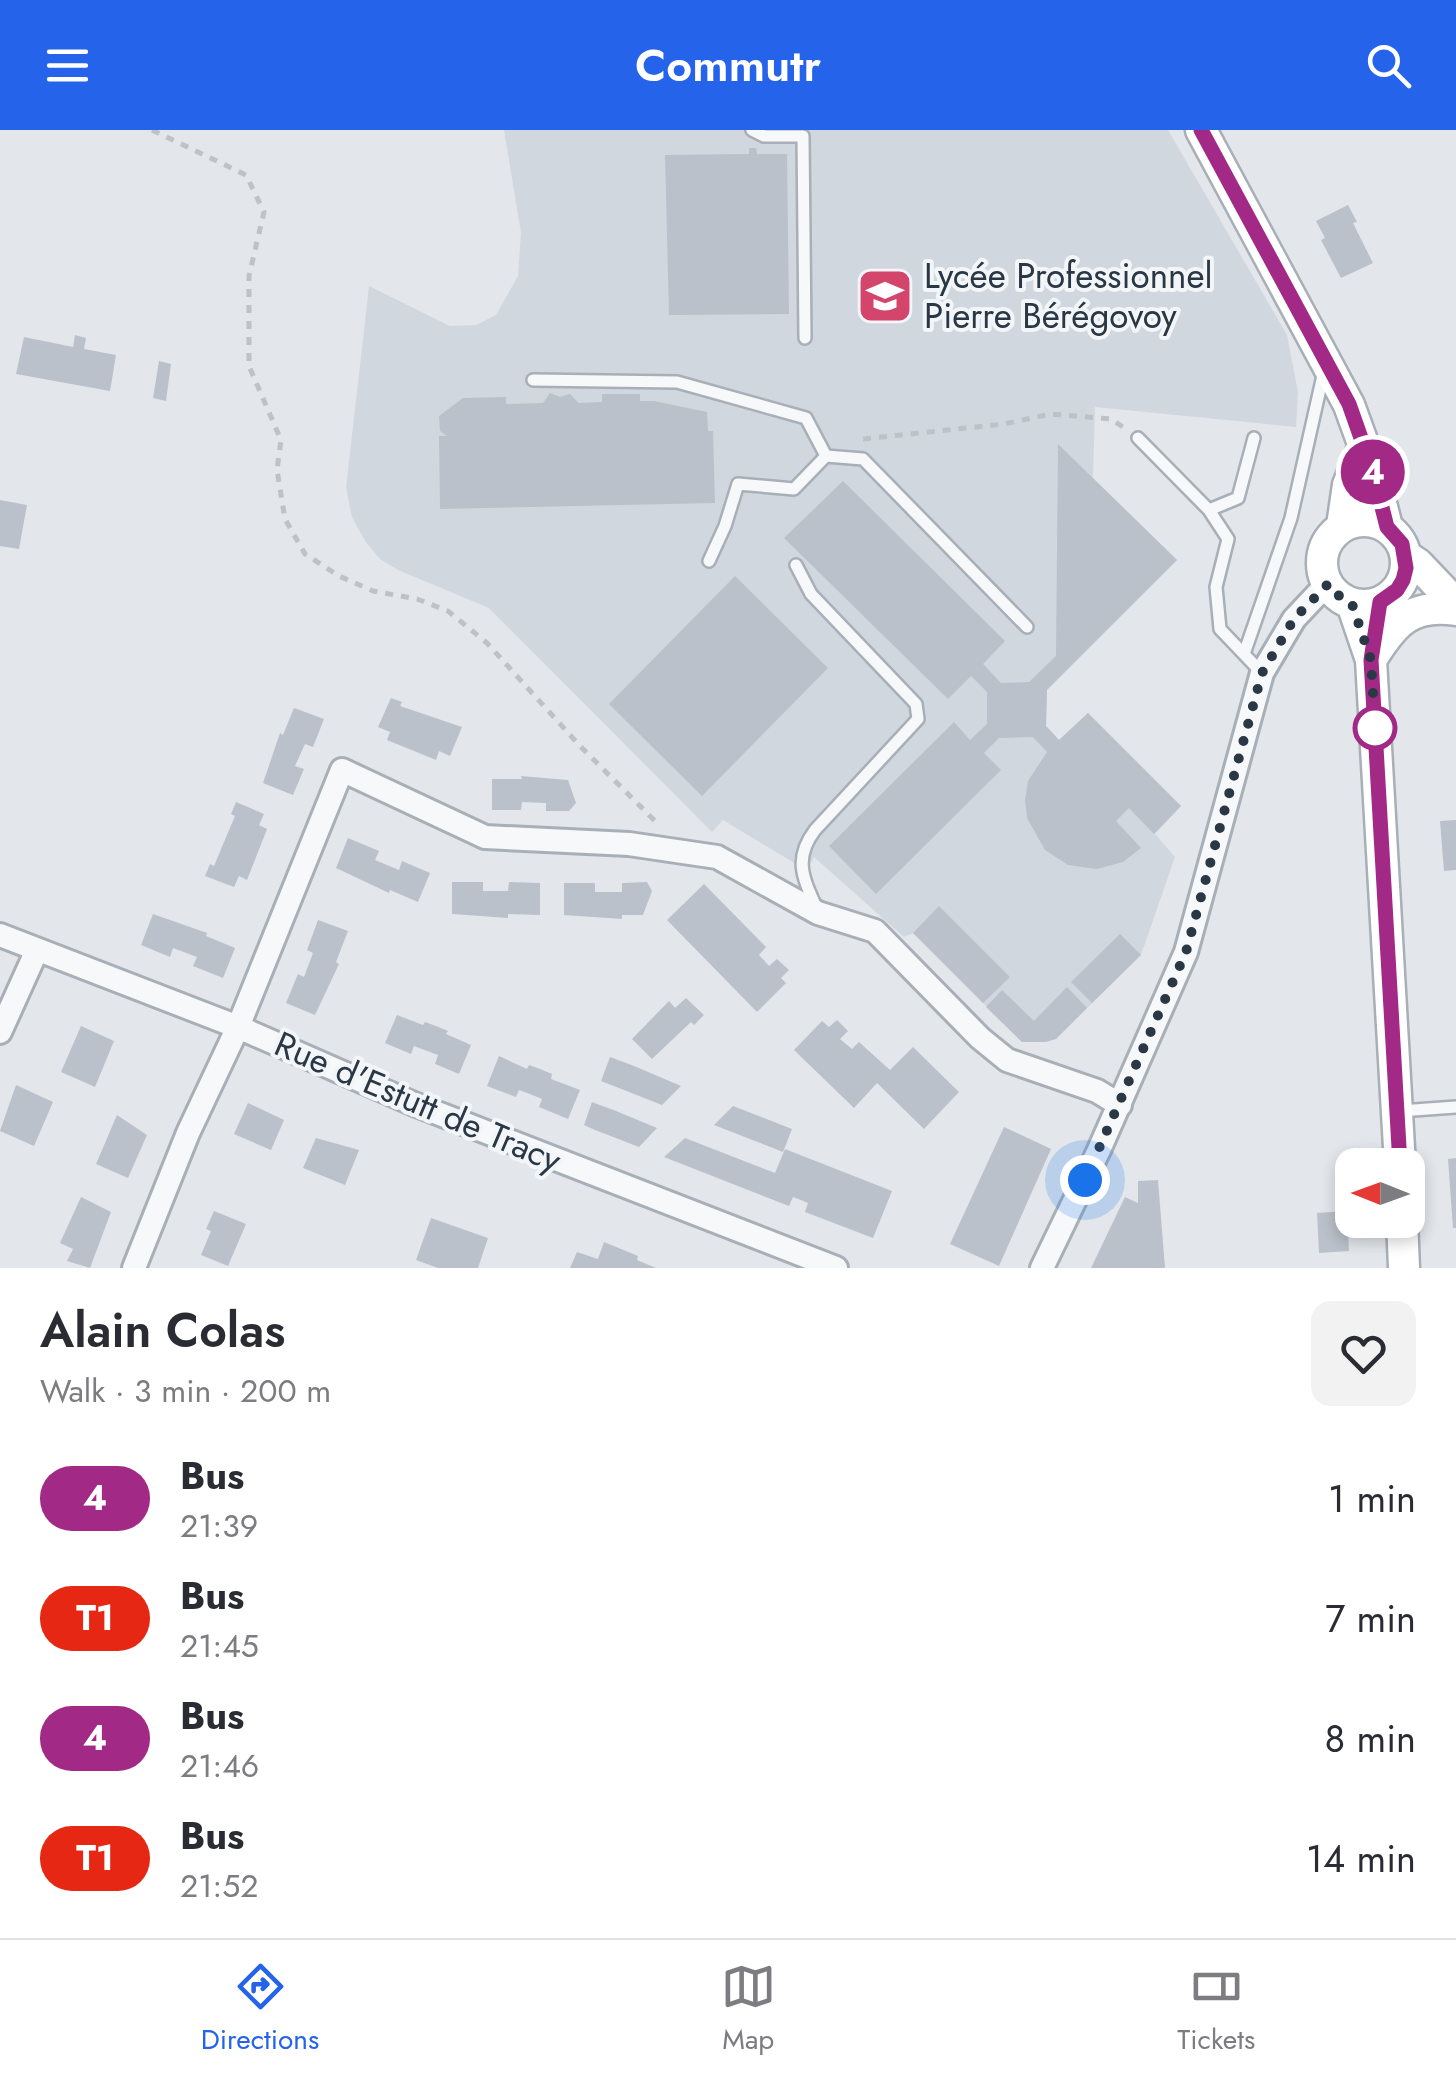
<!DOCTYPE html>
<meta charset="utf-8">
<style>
body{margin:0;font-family:Jost,sans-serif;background:#f2f2f3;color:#2b2b33;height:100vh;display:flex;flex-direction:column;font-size:38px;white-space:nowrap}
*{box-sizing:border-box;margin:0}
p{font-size:32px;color:#7c7c81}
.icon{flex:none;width:55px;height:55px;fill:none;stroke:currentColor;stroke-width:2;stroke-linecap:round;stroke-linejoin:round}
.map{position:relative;height:1138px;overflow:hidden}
.side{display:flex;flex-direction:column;background:#fff;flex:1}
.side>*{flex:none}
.badge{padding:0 20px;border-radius:32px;font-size:35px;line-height:65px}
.needle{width:65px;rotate:271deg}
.controls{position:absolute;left:1335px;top:1018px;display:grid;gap:20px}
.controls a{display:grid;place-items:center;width:90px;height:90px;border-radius:20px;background:#fff;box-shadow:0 5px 15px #0003;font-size:50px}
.you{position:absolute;width:50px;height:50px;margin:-25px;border:8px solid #fff;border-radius:50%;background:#1a73e8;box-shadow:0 0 0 15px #1a73e833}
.map>.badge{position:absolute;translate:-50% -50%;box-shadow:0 0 0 5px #fff}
.round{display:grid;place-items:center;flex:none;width:105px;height:105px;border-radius:20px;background:#f2f2f3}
.summary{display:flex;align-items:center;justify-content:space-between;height:170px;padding:0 40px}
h1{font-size:48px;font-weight:600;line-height:75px}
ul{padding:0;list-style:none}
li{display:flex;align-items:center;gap:30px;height:120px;padding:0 40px}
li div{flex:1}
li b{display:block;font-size:38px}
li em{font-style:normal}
li .badge{min-width:110px;font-weight:700;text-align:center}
header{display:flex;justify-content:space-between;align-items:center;height:130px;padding:0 40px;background:#2563eb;color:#fff;font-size:45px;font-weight:600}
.dock{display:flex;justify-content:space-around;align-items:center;height:140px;border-top:2px solid #e1e1e2;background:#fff;font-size:28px;color:#7c7c81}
.dock a{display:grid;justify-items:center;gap:5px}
.dock .selected{color:#2563eb}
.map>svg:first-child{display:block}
</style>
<header><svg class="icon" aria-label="menu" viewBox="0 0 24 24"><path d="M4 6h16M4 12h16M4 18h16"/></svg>Commutr<svg class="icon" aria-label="search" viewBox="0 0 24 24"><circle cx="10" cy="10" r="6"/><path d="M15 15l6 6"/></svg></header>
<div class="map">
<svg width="1456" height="1138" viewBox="0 0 1456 1138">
<rect width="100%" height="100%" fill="#e3e7ec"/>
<!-- built -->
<path fill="#d1d7de" d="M504 0H1168L1287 205 1298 262 1296 297 1095 277 1093 348 1177 430 1047 559 1046 596 1059 610 1088 583 1181 676 1155 704 1175 727 1141 825 1056 909 1022 912 913 803 904 807 814 727 810 734H796L723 690 712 702 489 478 398 440 380 429 365 411 352 387 346 358 369 156 450 196 476 195 496 185 518 146 521 103Z"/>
<!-- building -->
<path fill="#bac1ca" d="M749 18H756L757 24H787L789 184 669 185 665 25 749 24Z
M1348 75 1357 92 1353 93 1373 133 1341 148 1321 110 1325 108 1316 91Z
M75 205 86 208 84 219 116 225 110 261 16 244 24 207 73 217Z
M159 231 171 234 166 271 153 268Z
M550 263 560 267 570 264 579 273 602 272V264H640V271H654L707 282 708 301H713L715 373 440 379 439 306H447L440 301 439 286 463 268 506 267V274L543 273Z
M1058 314 1177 430 1047 560 1046 596 1059 610 1088 583 1181 676 1154 704 1129 678 1116 691 1141 718 1123 732 1097 739 1068 735 1045 720 1027 688 1025 670 1028 651 1047 622 1033 607 999 608 984 623 1001 640 876 764 829 716 954 592 970 610 987 594V562L971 546 948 569 784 408 843 351 1005 511 983 534 1001 553 1029 552 1056 526Z
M0 370 27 375 19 419 0 416Z
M735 446 828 538 702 666 609 574Z
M391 568 402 572 400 576 462 597 450 626 439 621 436 630 387 610 390 602 378 597Z
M294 578 324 589 313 617 305 614 295 636 304 639 293 665 263 653 280 603 283 605Z
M521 646 568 650 576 673 569 681H546V673L522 672 521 680H492V649H522Z
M236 672 264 684 259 695 267 699 247 750 239 746 234 757 205 746 210 734 214 736 224 712 235 686 231 684Z
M1456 690V740L1444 741 1440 691Z
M348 708 379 721 375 730 399 740 402 731 430 743 418 772 390 760 389 763 336 738Z
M452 752H483V761H508L509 752 540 753V785L508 784V788L452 784Z
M647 752 652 761 643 785H622V789L564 785V753H595V762H622V753Z
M704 754 766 817 759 825 769 836 777 829 789 840 781 848 786 853 757 882 667 790Z
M939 776 1010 847 983 873 913 803Z
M153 784 207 803 206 806 235 818 223 848 193 836 197 827 173 818 170 827 141 815Z
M318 790 348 801 336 832 339 834 315 885 286 873 298 844 304 847 313 823 307 820Z
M1120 804 1141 825 1092 873 1071 852Z
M1067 857 1087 878 1056 909 1046 912H1022L986 877 1002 860 1034 891Z
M686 868 704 885 694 895 691 892 652 929 632 909 669 871 675 878Z
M397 885 423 895 425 892 436 896 448 901 446 904 471 915 459 944 435 934 438 925 414 916 411 924 385 913Z
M837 890 848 901 840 909 852 919 859 912 890 940 913 917 959 962 924 999 877 953 854 978 794 920 822 891 829 897Z
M81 896 114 911 95 957 61 942Z
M499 926 527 939 529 935 540 939 552 944 551 949 580 960 568 989 539 977 542 969 530 964 519 960 516 967 487 956Z
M610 927 634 936 681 956 662 975 601 951Z
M16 955 53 972 34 1016 0 1001Z
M592 972 616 981 657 998 639 1017 595 1000 584 995Z
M248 973 284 990 271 1020 234 1004Z
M733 976 792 999 783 1022 714 995Z
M117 985 147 1005 128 1048 96 1034Z
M1004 997 1051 1019 999 1136 950 1114Z
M316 1008 359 1020 345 1055 303 1038Z
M685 1008 775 1043 785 1019 892 1061 873 1108 805 1082 808 1073 801 1070 793 1067 789 1076 664 1027Z
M1456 1028V1098H1453L1448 1029Z
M1158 1050 1165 1138H1091L1125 1067 1138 1073V1051Z
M81 1067 111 1082 90 1138 67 1131 73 1119 60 1113Z
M214 1081 246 1094 228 1136 201 1125 211 1101 206 1099Z
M1347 1081 1349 1121 1319 1123 1317 1083Z
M431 1088 488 1108 478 1138H438L416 1130Z
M604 1112 638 1126 637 1130 656 1138H570L577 1122 598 1129Z"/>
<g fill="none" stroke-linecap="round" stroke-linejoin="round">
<!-- lane casing -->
<g stroke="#a8afb7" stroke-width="16">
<path id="lane" d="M752 0 764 6H803L805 208
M533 250 677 252 806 288 826 326 794 359 738 354 725 396 709 431
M1138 308 1209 380 1228 409 1216 457 1220 499 1262 543
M826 326 863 329 1027 497
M1209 380 1238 368 1254 308
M796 435 811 464 916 574 918 589 815 700C793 729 803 748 817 779
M1244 524 1291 388 1324 241
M1400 981 1456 977"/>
</g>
<!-- street casing -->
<g stroke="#a8afb7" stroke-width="28">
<path id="street" d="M0 805 238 897 414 974 836 1138
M0 902 37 820
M134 1138 188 1003 238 897 342 640 485 707 629 714 717 727 818 783 875 801 980 908 1007 930 1097 961 1120 975
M1042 1138 1099 1020 1186 822 1262 543 1294 489 1327 454"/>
</g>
<!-- secondary casing -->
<g stroke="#a8afb7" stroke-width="35">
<path id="secondary" d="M1201 0 1349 275 1373 341 1387 397
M1322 433a42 42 0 1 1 84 0a42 42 0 1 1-84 0Z
M1342 396 1348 355 1363 318
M1406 426 1418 434 1456 474
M1352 474 1371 530 1400 1035
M1371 530C1393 494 1410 473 1456 480
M1402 1090 1404 1138"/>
</g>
<!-- path -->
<path stroke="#bdc2c7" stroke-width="5" stroke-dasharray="8 8" stroke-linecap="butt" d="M152 0 246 45 264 82 249 146V236L281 310 277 340 285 389 305 424 339 446 373 461 417 469 448 481 487 513 580 616 658 694
M863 309 1004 294 1051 284 1111 289 1123 297"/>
<!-- lane -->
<use href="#lane" stroke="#f6f8fa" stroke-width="11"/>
<!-- street -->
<use href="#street" stroke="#f6f8fa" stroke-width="22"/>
<!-- secondary -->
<use href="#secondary" stroke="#fff" stroke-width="30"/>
</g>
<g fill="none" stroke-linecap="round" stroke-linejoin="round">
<!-- line casing -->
<g stroke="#fff" stroke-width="22">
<path id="line" d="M1201 0 1349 274 1373 342 1387 397 1402 414 1406 438 1403 450 1397 460 1380 472 1371 530 1400 1035"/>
</g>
<!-- line -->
<use href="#line" stroke="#a22986" stroke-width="15"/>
<!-- walk -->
<path stroke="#2a3745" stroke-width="10" stroke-dasharray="0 18" d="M1085 1050 1186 822 1262 543 1294 489 1328 454 1342 469 1352 474 1371 530 1375 598"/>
</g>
<!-- icons -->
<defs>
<g id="school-square" transform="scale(2.875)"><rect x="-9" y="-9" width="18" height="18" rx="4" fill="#d3456a" stroke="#f3f6f9"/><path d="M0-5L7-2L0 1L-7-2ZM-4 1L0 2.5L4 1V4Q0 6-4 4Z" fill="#fff"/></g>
</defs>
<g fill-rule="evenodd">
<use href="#school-square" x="885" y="166"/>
</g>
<!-- markers -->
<circle fill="#fff" stroke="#a22986" stroke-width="5" cx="1375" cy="598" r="20"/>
<g text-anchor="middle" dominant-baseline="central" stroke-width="8" stroke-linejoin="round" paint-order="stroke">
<!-- poi labels -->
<g font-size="35" fill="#2a3745" stroke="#f3f6f9" text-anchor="start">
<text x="924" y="146">Lycée Professionnel<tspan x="924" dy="40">Pierre Bérégovoy</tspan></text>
</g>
<!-- street labels -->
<g font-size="35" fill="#2a3745" stroke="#f3f6f9">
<text transform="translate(418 972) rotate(23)">Rue d'Estutt de Tracy</text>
</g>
</g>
</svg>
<div class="controls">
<a><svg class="needle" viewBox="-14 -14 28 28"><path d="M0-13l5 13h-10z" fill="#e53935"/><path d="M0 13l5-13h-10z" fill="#7c7c81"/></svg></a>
</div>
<div class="you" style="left:1085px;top:1050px"></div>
<b class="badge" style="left:1373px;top:342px;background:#a22986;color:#fff">4</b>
</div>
<section class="side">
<div class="summary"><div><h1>Alain Colas</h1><p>Walk · 3 min · 200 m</p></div><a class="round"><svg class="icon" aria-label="heart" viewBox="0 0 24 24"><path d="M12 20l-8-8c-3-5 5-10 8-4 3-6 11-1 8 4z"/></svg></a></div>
<ul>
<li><span class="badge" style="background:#a22986;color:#fff">4</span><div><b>Bus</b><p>21:39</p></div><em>1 min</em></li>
<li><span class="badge" style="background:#e52713;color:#fff">T1</span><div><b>Bus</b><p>21:45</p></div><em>7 min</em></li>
<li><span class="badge" style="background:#a22986;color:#fff">4</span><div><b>Bus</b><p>21:46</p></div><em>8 min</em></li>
<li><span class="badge" style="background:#e52713;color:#fff">T1</span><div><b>Bus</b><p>21:52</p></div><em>14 min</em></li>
</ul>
</section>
<nav class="dock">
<a class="selected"><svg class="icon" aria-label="directions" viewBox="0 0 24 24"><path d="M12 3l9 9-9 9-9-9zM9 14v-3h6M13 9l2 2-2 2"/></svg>Directions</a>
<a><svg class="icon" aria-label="map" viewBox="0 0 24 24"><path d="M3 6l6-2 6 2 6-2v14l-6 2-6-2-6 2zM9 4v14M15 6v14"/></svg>Map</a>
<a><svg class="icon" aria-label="tickets" viewBox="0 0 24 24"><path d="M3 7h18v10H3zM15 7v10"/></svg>Tickets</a>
</nav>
